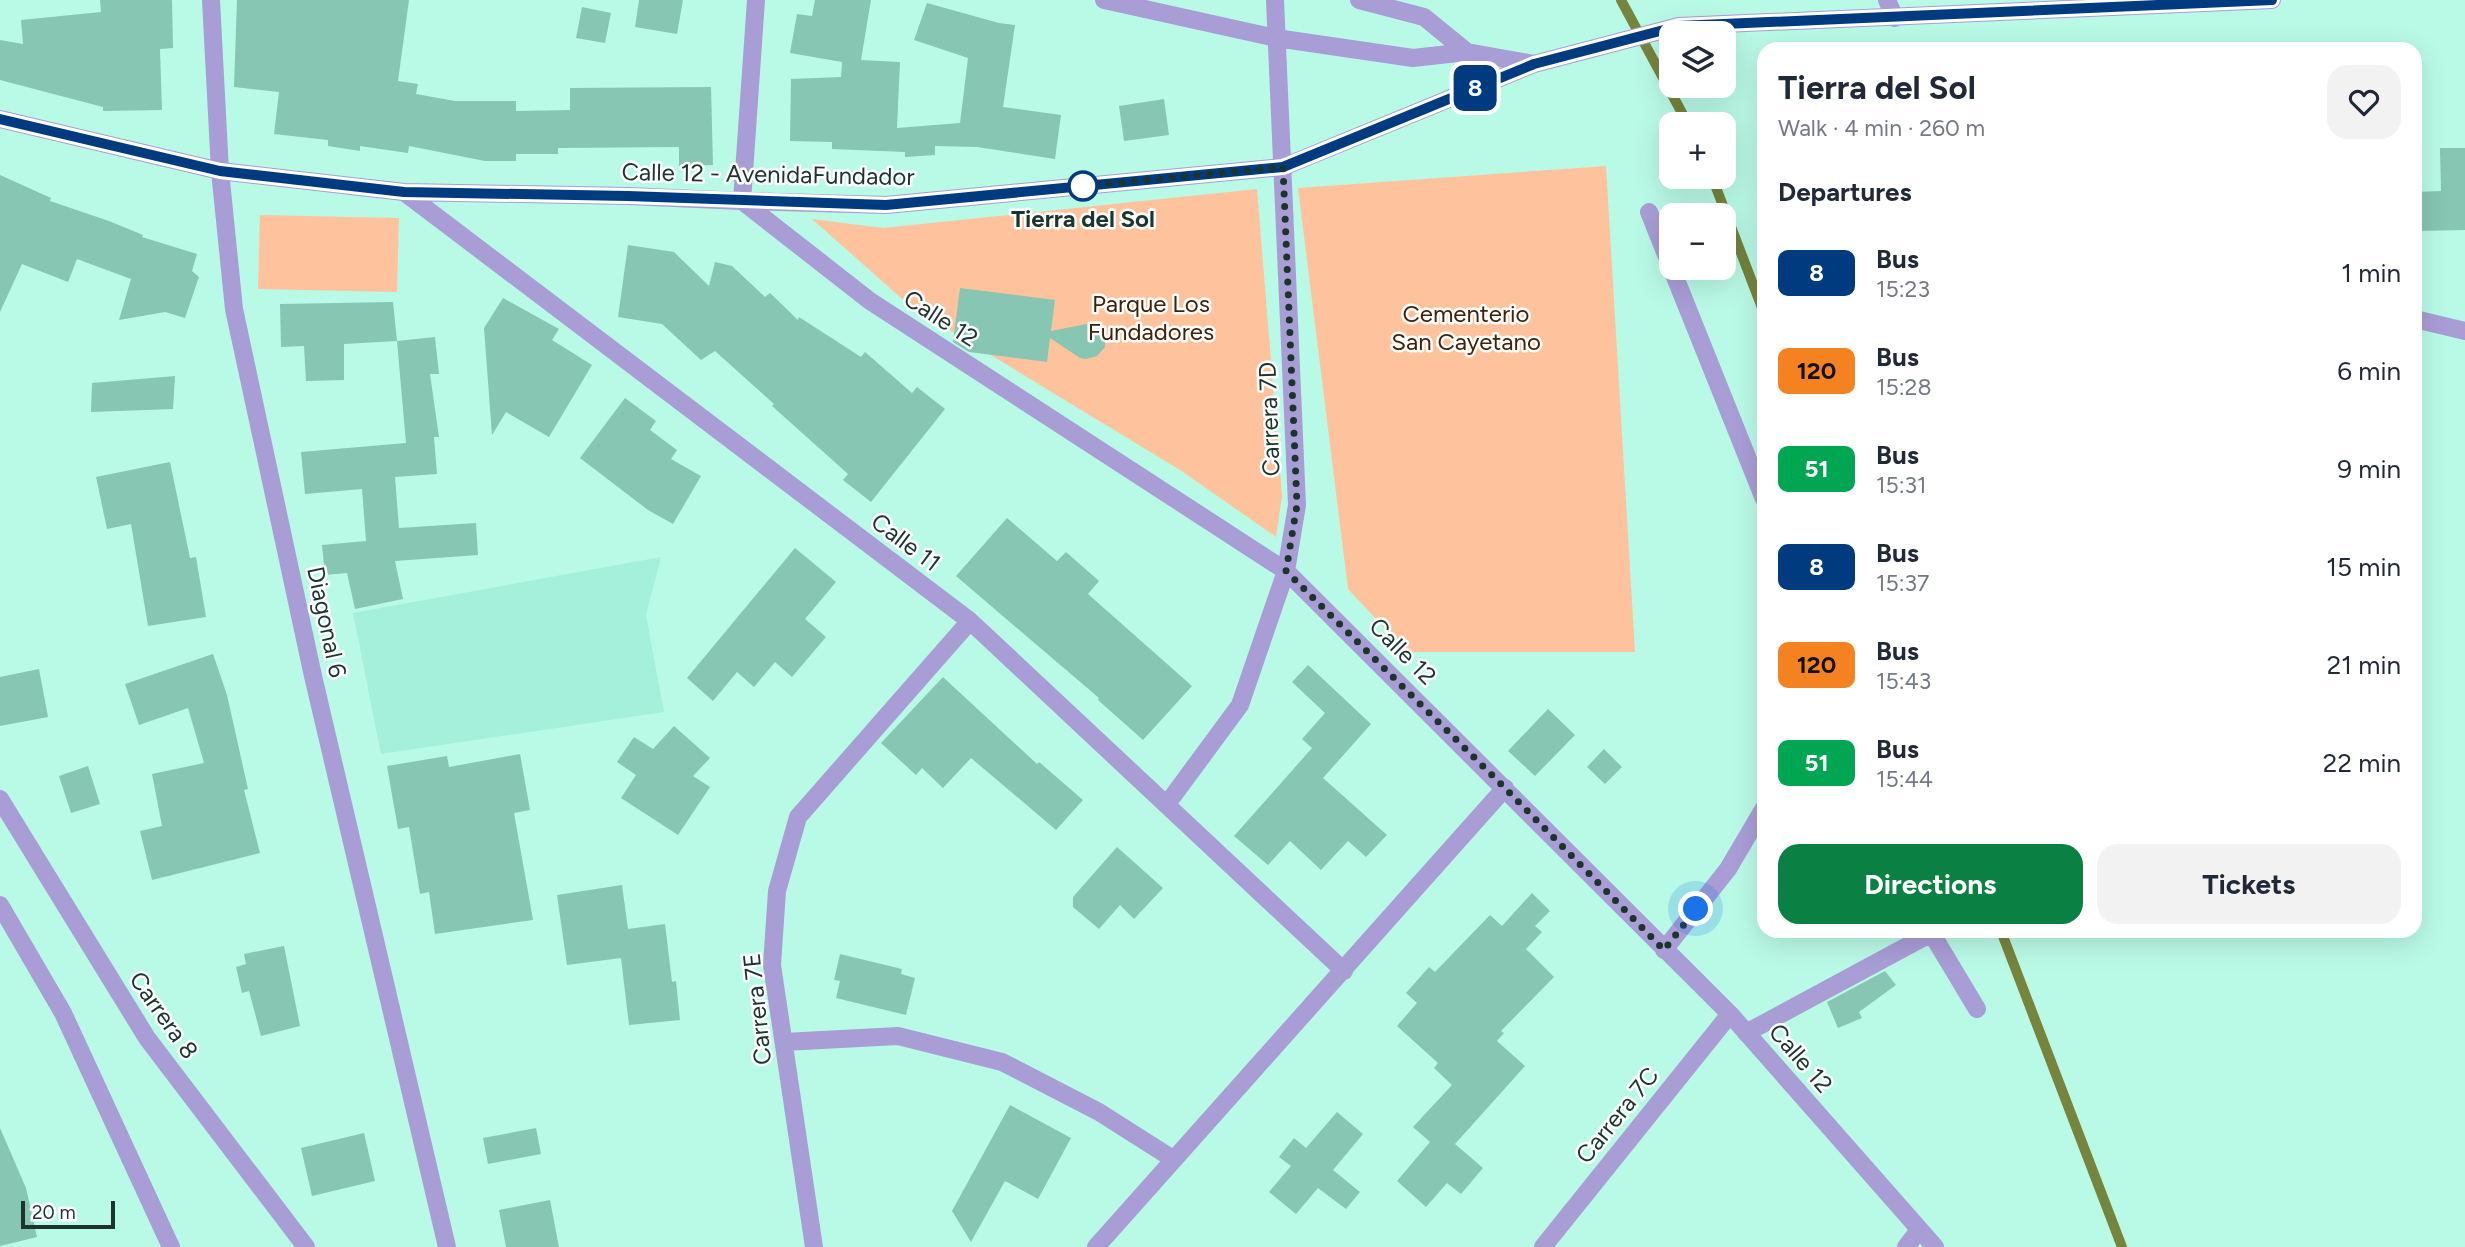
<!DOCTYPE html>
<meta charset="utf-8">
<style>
body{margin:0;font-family:Figtree,sans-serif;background:#f2f2f3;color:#1f2937;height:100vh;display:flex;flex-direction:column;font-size:26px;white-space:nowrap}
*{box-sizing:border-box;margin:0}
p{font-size:23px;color:#747a83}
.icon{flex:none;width:38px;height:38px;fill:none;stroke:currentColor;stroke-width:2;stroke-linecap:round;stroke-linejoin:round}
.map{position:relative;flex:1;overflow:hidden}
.side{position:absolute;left:1757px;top:42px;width:665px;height:896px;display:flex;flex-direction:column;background:#fff;border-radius:21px;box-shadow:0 7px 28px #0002}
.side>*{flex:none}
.badge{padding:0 14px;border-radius:10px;font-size:24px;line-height:46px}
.tools{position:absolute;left:1659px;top:21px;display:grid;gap:14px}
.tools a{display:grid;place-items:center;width:77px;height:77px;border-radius:14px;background:#fff;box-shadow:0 7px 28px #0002;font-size:35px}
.scale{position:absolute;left:21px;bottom:18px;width:94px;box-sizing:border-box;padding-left:7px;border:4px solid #1b352d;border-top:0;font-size:19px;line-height:24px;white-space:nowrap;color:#1b352d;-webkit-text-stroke:5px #fff;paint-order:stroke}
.you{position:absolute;width:35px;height:35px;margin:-18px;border:5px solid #fff;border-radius:50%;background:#1a73e8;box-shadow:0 0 0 10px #1a73e833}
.map>.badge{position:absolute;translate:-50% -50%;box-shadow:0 0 0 4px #fff}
h2{padding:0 21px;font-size:26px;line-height:63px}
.round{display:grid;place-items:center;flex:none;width:74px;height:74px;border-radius:21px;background:#f2f2f3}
.head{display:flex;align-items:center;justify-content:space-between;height:119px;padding:0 21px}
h1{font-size:33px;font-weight:700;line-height:52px}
.button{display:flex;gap:14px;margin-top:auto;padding:14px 21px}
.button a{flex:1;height:80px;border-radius:21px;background:#0b8043;color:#fff;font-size:28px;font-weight:700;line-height:80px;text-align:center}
.button a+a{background:#f2f2f3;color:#1f2937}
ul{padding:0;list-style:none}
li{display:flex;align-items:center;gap:21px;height:98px;padding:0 21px}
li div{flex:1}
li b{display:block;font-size:26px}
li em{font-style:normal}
li .badge{min-width:77px;font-weight:700;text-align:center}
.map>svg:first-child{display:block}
</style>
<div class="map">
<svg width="2465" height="1247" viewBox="0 0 2465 1247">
<rect width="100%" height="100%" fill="#b9fae6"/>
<!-- built -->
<path fill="#a5f0da" d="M661 557 646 615 664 712 381 754 353 613Z"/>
<!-- green -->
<path fill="#fec39c" d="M1606 166 1635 652H1407L1348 589 1298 188Z
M1257 189 1282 496 1276 537 1180 470 910 306 812 219 883 228Z
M260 215 399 218 397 292 258 289Z"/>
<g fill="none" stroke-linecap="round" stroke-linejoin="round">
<!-- stream -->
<path stroke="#77843d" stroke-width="10" d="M1621 0 1688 124
M1712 177 1764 313
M2001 931 2122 1247"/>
</g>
<!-- building -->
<path fill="#86c6b3" d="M100 0H172L173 48 160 49 162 110 103 111V107L0 80V40L23 44 21 20 101 12Z
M237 0H409L398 81 418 84 416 94 455 101H516V111L570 110V88L711 87 713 165 679 166V147L558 148V154H516V161H485L409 146 408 153 360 146V151L328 146V140L274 134 279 92 234 87Z
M639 0H683L677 34 635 27Z
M815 0H871L861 60 900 62 897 128 960 123 968 58 914 40 927 3 999 23 1015 25 1003 107 1061 115 1055 159 977 147 935 146V155L905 157V152L832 149V142L790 141 791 79 841 77 842 62 790 53 797 14 812 16Z
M582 7 611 13 605 43 576 38Z
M1164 99 1169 135 1124 141 1119 106Z
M2440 148H2465V230L2415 231V192L2441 191Z
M0 175 51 198 50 201 109 221 143 235 142 237 197 254 192 271 199 277 185 318 165 312 119 320 131 279 77 259 68 282 22 264 0 312Z
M628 245 674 252 709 286 715 262 732 266 765 297 770 293 798 320 799 317 861 357 865 352 912 393 917 387 945 409 871 502 843 480 848 474 772 406 774 404 715 351 701 360 662 324 618 317Z
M960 288 1055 300 1051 331 1091 323 1097 325 1105 335V347L1097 356 1086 359 1080 358 1050 338 1047 362 969 352 953 342Z
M503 298 559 329 552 340 592 365 549 437 506 412 492 435 484 328Z
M393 302 397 341 344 344V380L306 381 304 346 281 347 280 304Z
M435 337 439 374H430L439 437H434L437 474 395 477 399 528 476 523 478 555 395 561 403 599 355 609 347 573 325 575 322 545 366 541 362 489 305 494 301 452 406 443 397 341Z
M175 376 173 409 91 412 92 383Z
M625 398 656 421 650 430 677 450 671 459 701 476 673 524 648 510 580 458Z
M170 462 190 558 196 557 206 617 148 626 131 524 107 529 96 477Z
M1007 518 1057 561 1066 552 1099 581 1088 594 1192 686 1143 740 1098 700 1099 698 956 576Z
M795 548 836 582 805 619 826 637 792 677 775 662 754 687 737 672 713 701 687 678Z
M213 654 227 695 248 789 244 790 260 853 152 880 140 831 162 826 152 774 204 763 188 708 139 725 125 684Z
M1308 665 1371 724 1323 778 1387 835 1366 857 1348 841 1321 870 1290 841 1268 865 1234 836 1312 748 1302 739 1325 713 1292 682Z
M39 669 48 717 0 726V677Z
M943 677 1037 764 1039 762 1083 800 1056 830 971 758 943 788 922 768 916 775 881 743Z
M1548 709 1575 735 1535 776 1508 751Z
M674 726 710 758 693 776 710 787 678 835 621 798 636 775 617 762 634 737 653 749Z
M1604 749 1622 767 1605 784 1587 767Z
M520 754 530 810 514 813 533 920 435 934 429 892 420 894 409 827 398 829 387 766 447 756 449 767Z
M88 766 100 804 71 813 59 776Z
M1117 847 1163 888 1134 919 1120 905 1099 929 1073 907V897Z
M622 885 628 929 665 924 672 982 676 981 680 1020 629 1025 621 958 567 965 557 895Z
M1532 893 1550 911 1535 926 1542 932 1526 949 1554 977 1501 1031 1504 1033 1497 1041 1525 1066 1455 1144 1483 1168 1461 1194 1447 1183 1426 1207 1397 1181 1430 1142 1413 1127 1452 1085 1434 1068 1438 1063 1397 1026 1417 1003 1406 993 1429 967 1435 972 1490 915 1502 926Z
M284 946 300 1026 261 1036 249 991 242 993 236 967 246 964 244 954Z
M840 954 902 969 901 974 915 978 906 1015 836 998 840 981 834 980Z
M1885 971 1896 985 1859 1012 1862 1018 1838 1028 1827 1002Z
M1010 1105 1071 1138 1038 1199 1005 1181 971 1242 952 1211Z
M1337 1112 1363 1134 1333 1170 1360 1192 1346 1209 1318 1188 1296 1214 1269 1192 1291 1166 1279 1157 1294 1138 1306 1148Z
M0 1128 26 1188 37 1237 0 1246Z
M536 1128 541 1154 488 1164 483 1138Z
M364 1133 375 1181 312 1196 301 1148Z
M550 1200 559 1247H506L499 1210Z"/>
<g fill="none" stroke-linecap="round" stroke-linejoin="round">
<!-- minor -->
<path stroke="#a99dd6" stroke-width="18" d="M211 0 220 171 234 309 313 676 447 1247
M756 0 742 201 870 301 1286 571 1730 1014 1935 1247
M1104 0 1276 38 1413 58 1467 52 1534 64
M1359 0 1424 17 1467 52
M1887 0 1895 18
M0 119 220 171 404 192 628 196 742 201 886 205 1283 167 1534 64 1679 26 2272 0
M404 192 970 621 1344 971
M1649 212 1764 499
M2415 319 2465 331
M0 799 147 1038 306 1247
M1167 804 1240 705 1286 571 1297 505 1275 0
M0 905 63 1013 171 1247
M1664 950 1728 869 1764 808
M1746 1033 1926 936 1935 939 1977 1009
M784 1042 898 1036 1002 1062 1099 1112 1173 1159
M814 1247 772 965 777 891 798 817 970 621
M1096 1247 1505 788
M1543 1247 1730 1014
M1906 1247 1919 1230"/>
</g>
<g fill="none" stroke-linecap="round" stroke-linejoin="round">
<!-- line casing -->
<g stroke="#fff" stroke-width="16">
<path id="line" d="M0 119 220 171 404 192 628 196 886 205 1283 167 1534 64 1679 26 2272 0"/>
</g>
<!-- line -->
<use href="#line" stroke="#003b80" stroke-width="10"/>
<!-- walk -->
<path stroke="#1b352d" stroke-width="7" stroke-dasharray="0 12.6" d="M1083 186 1071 187 1283 167 1297 505 1286 571 1505 788 1664 950 1696 909"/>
</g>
<!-- markers -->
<circle fill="#fff" stroke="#003b80" stroke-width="3.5" cx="1083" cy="186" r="14"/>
<g text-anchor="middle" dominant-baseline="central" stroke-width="5" stroke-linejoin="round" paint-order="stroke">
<!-- street labels -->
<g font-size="24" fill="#1b352d" stroke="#fff">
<text transform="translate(768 174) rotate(1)">Calle 12 - AvenidaFundador</text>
<text transform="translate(941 318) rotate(33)">Calle 12</text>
<text transform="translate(1269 419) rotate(-92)">Carrera 7D</text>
<text transform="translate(906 542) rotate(37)">Calle 11</text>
<text transform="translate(327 622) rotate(78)">Diagonal 6</text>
<text transform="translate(1403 651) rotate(45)">Calle 12</text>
<text transform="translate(757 1009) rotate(-96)">Carrera 7E</text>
<text transform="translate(164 1015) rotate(55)">Carrera 8</text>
<text transform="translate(1801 1058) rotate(49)">Calle 12</text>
<text transform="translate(1617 1115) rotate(-51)">Carrera 7C</text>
</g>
<!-- stop labels -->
<g font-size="24" font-weight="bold" fill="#1b352d" stroke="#fff">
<text x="1083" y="218">Tierra del Sol</text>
</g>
<!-- park labels -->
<g font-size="24" fill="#422109" stroke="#fff">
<text x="1151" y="303">Parque Los<tspan x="1151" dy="28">Fundadores</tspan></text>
<text x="1466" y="313">Cementerio<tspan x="1466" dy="28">San Cayetano</tspan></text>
</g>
</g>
</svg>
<div class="tools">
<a><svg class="icon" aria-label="layers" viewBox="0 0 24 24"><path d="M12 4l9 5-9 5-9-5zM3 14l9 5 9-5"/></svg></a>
<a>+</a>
<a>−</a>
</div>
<div class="scale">20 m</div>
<div class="you" style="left:1696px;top:909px"></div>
<b class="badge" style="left:1475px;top:88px;background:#003b80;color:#fff">8</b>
<section class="side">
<div class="head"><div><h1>Tierra del Sol</h1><p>Walk · 4 min · 260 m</p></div><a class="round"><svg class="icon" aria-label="heart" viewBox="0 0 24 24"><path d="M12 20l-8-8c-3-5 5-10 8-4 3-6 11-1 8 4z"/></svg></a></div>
<h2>Departures</h2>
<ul>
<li><span class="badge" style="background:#003b80;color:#fff">8</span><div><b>Bus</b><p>15:23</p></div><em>1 min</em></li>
<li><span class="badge" style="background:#f58220;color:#111">120</span><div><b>Bus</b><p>15:28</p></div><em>6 min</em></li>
<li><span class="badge" style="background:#00a651;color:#fff">51</span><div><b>Bus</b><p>15:31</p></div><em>9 min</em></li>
<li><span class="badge" style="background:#003b80;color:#fff">8</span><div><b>Bus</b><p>15:37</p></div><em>15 min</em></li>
<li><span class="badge" style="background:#f58220;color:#111">120</span><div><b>Bus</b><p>15:43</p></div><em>21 min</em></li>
<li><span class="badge" style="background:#00a651;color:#fff">51</span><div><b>Bus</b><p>15:44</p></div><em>22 min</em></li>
</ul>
<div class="button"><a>Directions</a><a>Tickets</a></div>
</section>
</div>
